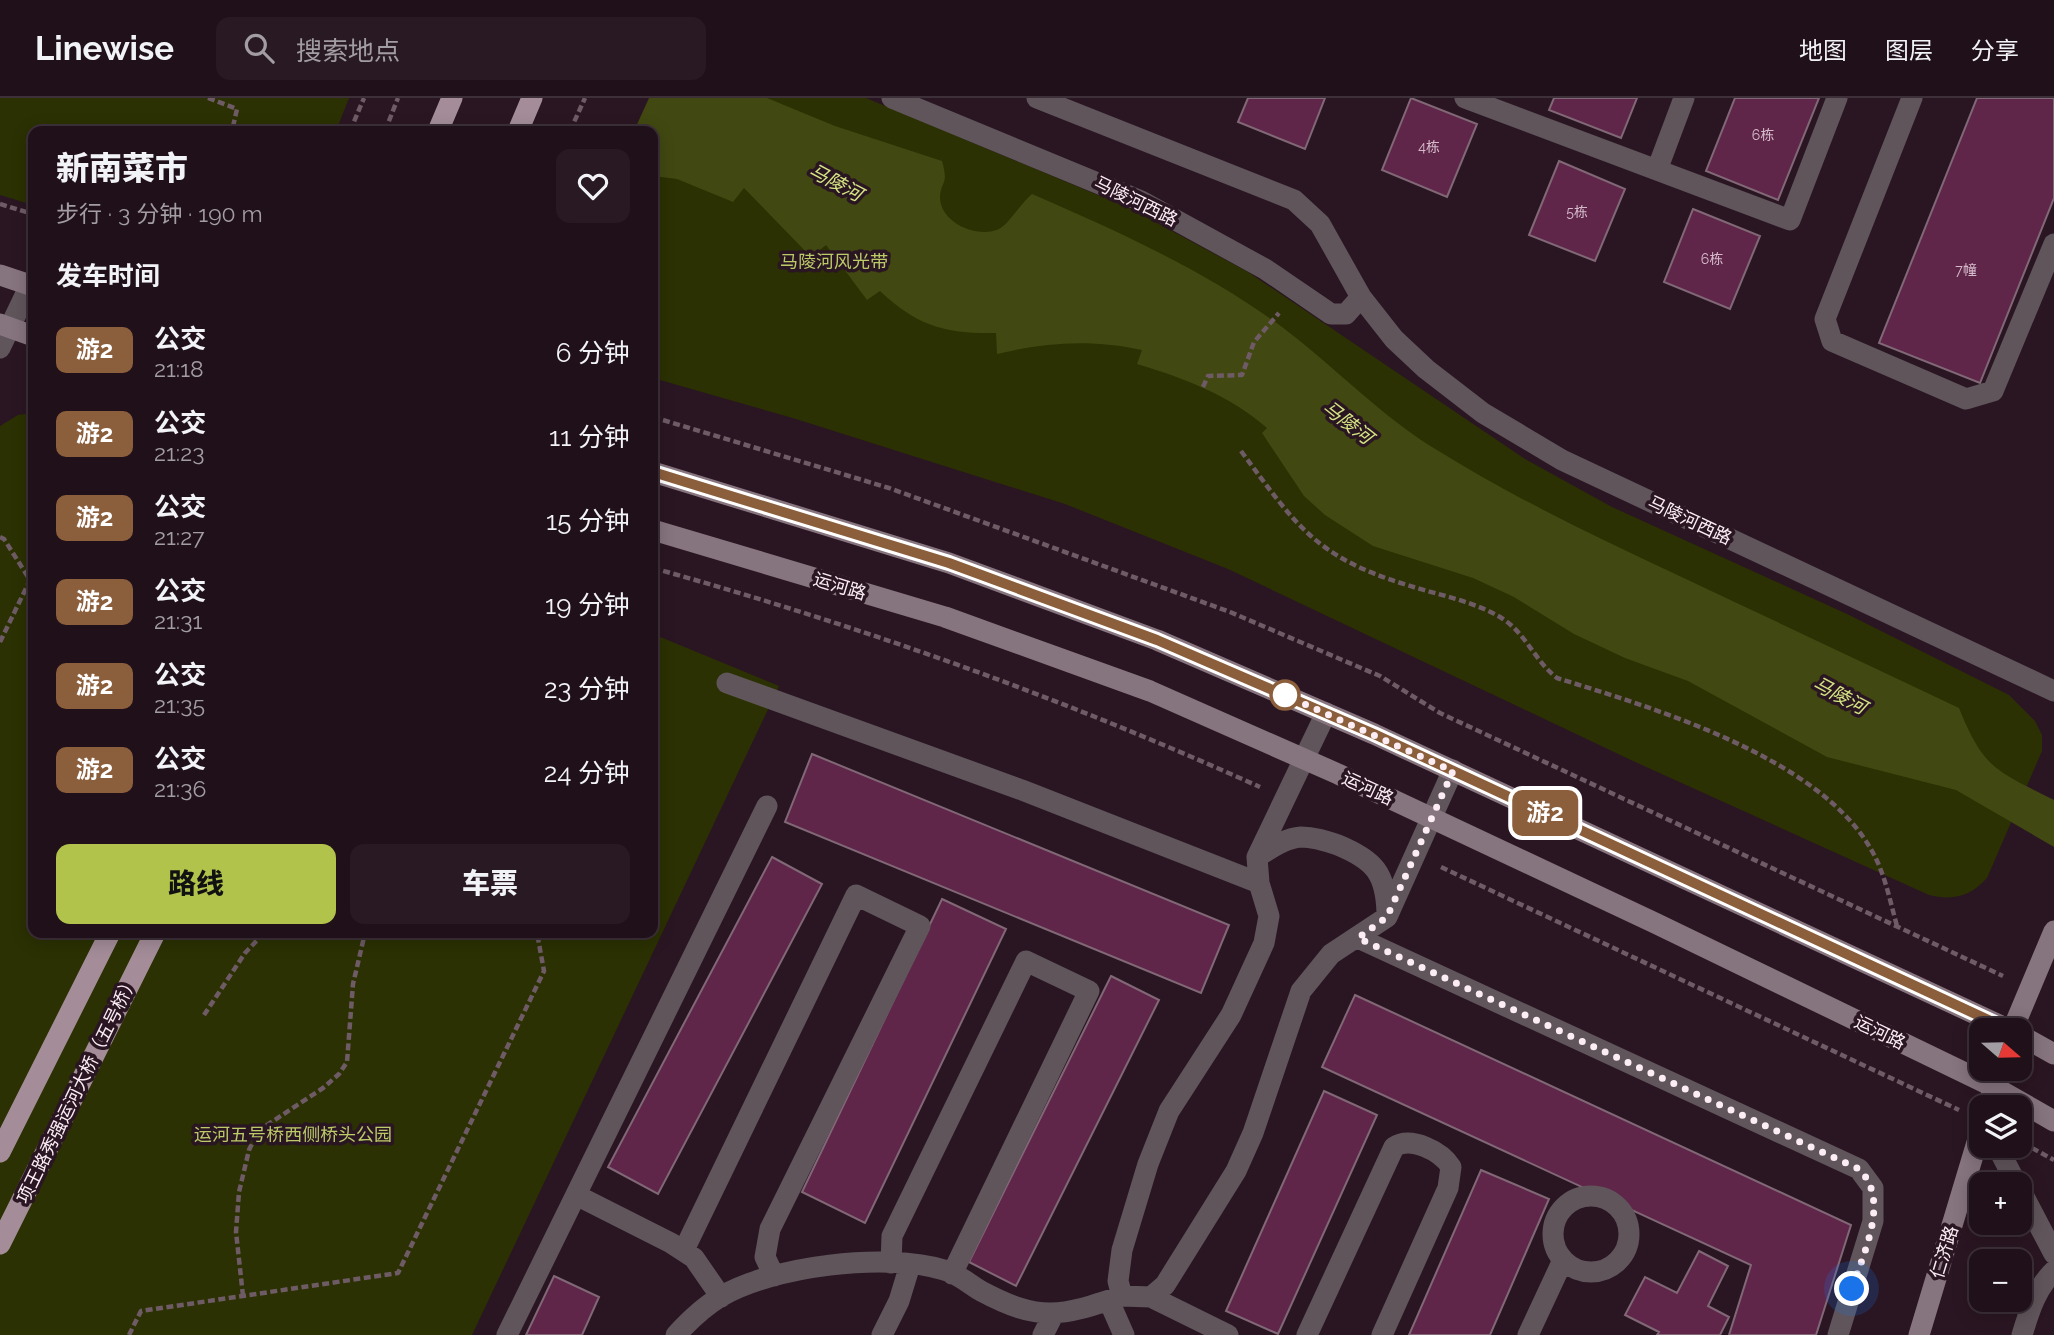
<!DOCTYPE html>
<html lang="zh">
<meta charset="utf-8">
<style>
body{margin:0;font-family:Raleway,"Noto Sans SC",sans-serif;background:#281923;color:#f1f3f6;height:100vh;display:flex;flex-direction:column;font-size:26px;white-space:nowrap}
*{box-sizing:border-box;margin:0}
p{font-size:23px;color:#a29da2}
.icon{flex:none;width:38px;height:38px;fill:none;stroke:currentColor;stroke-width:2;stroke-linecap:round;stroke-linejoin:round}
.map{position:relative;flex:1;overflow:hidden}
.panel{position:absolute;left:28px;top:28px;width:630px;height:812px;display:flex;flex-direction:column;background:#20101a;border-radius:14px;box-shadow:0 4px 18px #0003,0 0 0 2px #3d3039}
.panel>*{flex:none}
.badge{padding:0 14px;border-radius:10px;font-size:24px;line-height:46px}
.needle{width:46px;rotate:110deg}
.buttons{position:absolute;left:1969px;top:920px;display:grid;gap:14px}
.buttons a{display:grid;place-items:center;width:63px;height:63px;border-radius:14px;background:#20101a;box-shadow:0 4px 18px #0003,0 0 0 2px #3d3039;font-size:35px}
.you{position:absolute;width:35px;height:35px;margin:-18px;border:5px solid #fff;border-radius:50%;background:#1a73e8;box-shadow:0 0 0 10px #1a73e833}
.map>.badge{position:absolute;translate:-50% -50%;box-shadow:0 0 0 4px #fff}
h2{padding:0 28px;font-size:26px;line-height:63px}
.round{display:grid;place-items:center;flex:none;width:74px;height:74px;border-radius:14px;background:#281923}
.head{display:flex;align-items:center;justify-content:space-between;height:119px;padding:0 28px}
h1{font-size:33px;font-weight:800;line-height:52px}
.cta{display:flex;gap:14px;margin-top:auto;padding:14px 28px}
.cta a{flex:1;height:80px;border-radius:14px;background:#b2c34c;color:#111;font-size:28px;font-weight:800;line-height:80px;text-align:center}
.cta a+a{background:#281923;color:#f1f3f6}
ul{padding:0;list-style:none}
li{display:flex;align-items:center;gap:21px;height:84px;padding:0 28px}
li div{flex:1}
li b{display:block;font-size:26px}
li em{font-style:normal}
li .badge{min-width:77px;font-weight:700;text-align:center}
header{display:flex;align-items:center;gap:42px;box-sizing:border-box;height:98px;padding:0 35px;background:#20101a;border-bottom:2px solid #3d3039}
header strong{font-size:33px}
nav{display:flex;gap:38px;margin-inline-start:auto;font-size:24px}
.search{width:490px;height:63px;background:#281923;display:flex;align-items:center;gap:18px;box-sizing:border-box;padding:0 24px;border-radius:14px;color:#a29da2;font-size:26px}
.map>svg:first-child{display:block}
</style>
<header>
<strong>Linewise</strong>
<div class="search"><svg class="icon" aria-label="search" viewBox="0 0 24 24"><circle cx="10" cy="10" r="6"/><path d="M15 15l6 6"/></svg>搜索地点</div>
<nav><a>地图</a><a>图层</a><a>分享</a></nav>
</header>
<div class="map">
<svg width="2054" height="1237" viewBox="0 0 2054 1237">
<rect width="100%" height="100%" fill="#2a1622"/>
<!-- green -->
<path fill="#2b3102" d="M0 0H349L336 33H33V107L0 97Z
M633 0H866L1131 111 1248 174 1525 361 1612 409 1847 516 2009 597 2035 623 2042 637V653L1987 780C1971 798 1953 803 1929 797L1633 663 1228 471 1065 406 796 321 653 280V33H619Z
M33 315V835H653V536L779 588 472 1237H0V328L18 317Z"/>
<!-- water -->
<path fill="#414811" d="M401 0H767L835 28 942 63C949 88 941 82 940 99 940 125 978 141 999 131 1008 127 1021 105 1032 96 1120 134 1210 175 1286 232 1337 271 1382 319 1437 352 1517 402 1603 442 1688 482 1779 525 1869 567 1959 610 1984 672 1997 673 2054 702V749L1956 692 1827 659 1688 583 1625 560 1574 536 1514 499 1473 480 1373 448 1325 417 1304 398 1262 335 1267 330C1229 297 1184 280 1137 266L1142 252C1092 241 1046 244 997 256L996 235C946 236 917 228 880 193L867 202 826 147 811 159 744 90 733 104 677 81 653 78V33H475Z"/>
<!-- pier -->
<path fill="#2a1622" d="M397 0H649L634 33H467Z"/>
<!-- building -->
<path fill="#5f264a" stroke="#816876" stroke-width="2" d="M1248 0H1325L1305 51 1238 24Z
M1411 0 1477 26 1447 99 1382 72Z
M1554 0H1637L1621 40 1549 12Z
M1735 0H1819L1778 102 1706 73Z
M1977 0H2054V100L1980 285 1879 245Z
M1559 63 1625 91 1595 163 1529 137Z
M1693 111 1760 138 1730 211 1664 184Z
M812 656 1229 827 1201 895 785 724Z
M772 759 822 786 658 1096 608 1069Z
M942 801 1006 831 865 1125 802 1094Z
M1111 878 1159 902 1016 1188 969 1164Z
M1355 897 1851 1127 1816 1237H1729L1751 1167 1322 969Z
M1324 993 1377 1017 1278 1236 1226 1213Z
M1481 1072 1549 1101 1490 1237H1409Z
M1699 1153 1728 1168 1708 1208 1729 1219 1720 1237H1657L1659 1234 1625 1217 1645 1179 1677 1195Z
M554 1178 599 1199 582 1237H526Z"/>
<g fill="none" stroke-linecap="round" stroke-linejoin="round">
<!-- path -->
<path stroke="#6e5b66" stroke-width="4.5" stroke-dasharray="7 3.5" stroke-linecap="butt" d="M208 0 237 11 232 33
M350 33 364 0
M385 33 398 0
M570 33 585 0
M0 106 33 116
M1203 289 1208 278 1242 277 1254 244 1279 215
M653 319 889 390 1230 514 1380 578 1440 615 2003 878
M1241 353C1296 427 1315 459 1407 487 1438 497 1475 503 1503 521 1526 536 1535 563 1557 580 1653 610 1820 659 1872 753 1885 776 1890 803 1897 828
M0 439 4 441 30 482
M653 470C864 529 1060 599 1260 689
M0 544 30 482 33 485
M1441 769 1959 1012
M204 917 245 855 264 835
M2032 1050 2054 1062
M243 1198 236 1134 239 1094 249 1052 258 1033 323 990 339 976 347 964 353 886 365 835
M129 1237 141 1213 398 1175 544 873 537 835"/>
<!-- lane -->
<path stroke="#60555b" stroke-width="21" d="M1465 0 1790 122 1837 0
M1912 0 1825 221 1832 243 1966 301 1993 293 2054 146
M1657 72 1684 0
M727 585 1022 692 1259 785
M1326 615 1257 759 1259 785 1269 818 1264 845 1231 917 1169 1013 1148 1066 1122 1152 1118 1183 1122 1198 1151 1199 1165 1187 1236 1073 1253 1035 1301 893 1331 856 1387 819 1453 672
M1257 759C1270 751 1285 740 1301 739 1314 739 1326 743 1338 747 1374 762 1386 775 1387 815
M1358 840 1859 1071 1873 1090V1123L1838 1237
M1997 1048 2017 1087
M2020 1091 2054 1156
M576 1097 671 1145 694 1160 721 1199
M1553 1136a38 38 0 1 1 76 0a38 38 0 1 1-76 0Z
M684 1152 856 797 920 828 770 1131 765 1159 774 1178
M891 1165 892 1138 1026 863 1089 893 952 1176
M1151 1199 1228 1237
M1109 1203 1124 1237
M507 1237 767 708
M676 1237C688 1224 705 1208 720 1199 772 1168 886 1154 944 1172 957 1175 969 1186 981 1193 1041 1225 1061 1218 1122 1198
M882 1237 899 1203 910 1167
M1043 1237 1053 1217
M1307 1237 1394 1049C1411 1038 1441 1053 1451 1069L1448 1090 1382 1237
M1528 1237 1563 1162
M2022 1237C2029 1214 2036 1190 2054 1173"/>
<!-- street -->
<path stroke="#60555b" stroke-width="21" d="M892 0 1141 103 1265 171 1331 216H1346L1361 199
M1037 0 1294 102 1320 126 1361 199 1394 241 1426 271 1483 315 1562 362 2054 593
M0 250 30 187"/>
<!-- secondary -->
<path stroke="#86747e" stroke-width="21" d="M0 177 33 188
M0 226 33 238
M653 374 949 465 1157 542 1374 636 2012 933
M653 432 945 519 1150 593 1338 676 1655 825 1994 989 2054 1023
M2012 933 2054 833
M2020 937 2054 956
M1987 1010 2000 971
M1919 1237 1981 1031"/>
<!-- primary -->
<path stroke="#a48d99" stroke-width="21" d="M438 33 452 0
M518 33 532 0
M0 1054 110 835
M0 1146 155 835"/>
</g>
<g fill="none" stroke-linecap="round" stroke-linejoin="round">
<!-- line casing -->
<g stroke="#fff" stroke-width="16">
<path id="line" d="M653 374 949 465 1157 542 1374 636 2012 933"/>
</g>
<!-- line -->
<use href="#line" stroke="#8b5e3c" stroke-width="10"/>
<!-- walk -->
<path stroke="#fcedf5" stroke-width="7" stroke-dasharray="0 12.6" d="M1285 597 1278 594 1453 673 1387 819 1358 840 1859 1071C1891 1102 1863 1155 1852 1191"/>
</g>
<!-- markers -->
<circle fill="#fff" stroke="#8b5e3c" stroke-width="3.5" cx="1285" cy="597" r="14"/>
<g text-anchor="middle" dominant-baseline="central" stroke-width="7" stroke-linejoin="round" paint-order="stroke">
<!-- number labels -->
<g font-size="14" fill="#d5bbca">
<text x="1763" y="37">6栋</text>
<text x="1429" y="49">4栋</text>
<text x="1577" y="114">5栋</text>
<text x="1712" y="161">6栋</text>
<text x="1966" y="172">7幢</text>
</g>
<!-- street labels -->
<g font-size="18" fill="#fcedf5" stroke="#2a1622">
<text transform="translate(1136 103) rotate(26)">马陵河西路</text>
<text transform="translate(1690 422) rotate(25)">马陵河西路</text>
<text transform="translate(840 488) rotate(17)">运河路</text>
<text transform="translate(1368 690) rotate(25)">运河路</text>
<text transform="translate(1880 934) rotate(26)">运河路</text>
<text transform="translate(77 991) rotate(-64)">项王路秀强运河大桥（五号桥）</text>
<text transform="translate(1944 1154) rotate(-73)">仁济路</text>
</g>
<!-- park labels -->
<g font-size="18" fill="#bbcb68" stroke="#2a1622">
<text x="834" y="163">马陵河风光带</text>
<text x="293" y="1036">运河五号桥西侧桥头公园</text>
</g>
<!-- water labels -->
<g font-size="19" font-style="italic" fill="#d5e682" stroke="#2a1622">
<text transform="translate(836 84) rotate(28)">马陵河</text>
<text transform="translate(1348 324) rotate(38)">马陵河</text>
<text transform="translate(1840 597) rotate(28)">马陵河</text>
</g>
</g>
</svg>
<div class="buttons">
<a><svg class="needle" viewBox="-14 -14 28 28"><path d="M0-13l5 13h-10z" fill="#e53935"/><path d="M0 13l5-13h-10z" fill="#a29da2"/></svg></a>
<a><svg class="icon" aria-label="layers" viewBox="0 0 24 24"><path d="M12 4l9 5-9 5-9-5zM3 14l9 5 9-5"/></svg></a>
<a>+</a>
<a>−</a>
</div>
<div class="you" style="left:1852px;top:1191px"></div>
<b class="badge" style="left:1545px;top:715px;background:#8b5e3c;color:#fff">游2</b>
<section class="panel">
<div class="head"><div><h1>新南菜市</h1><p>步行 · 3 分钟 · 190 m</p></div><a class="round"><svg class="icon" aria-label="heart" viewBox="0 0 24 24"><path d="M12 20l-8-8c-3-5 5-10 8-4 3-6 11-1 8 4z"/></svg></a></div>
<h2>发车时间</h2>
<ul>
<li><span class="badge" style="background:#8b5e3c;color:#fff">游2</span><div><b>公交</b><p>21:18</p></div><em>6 分钟</em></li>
<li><span class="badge" style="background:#8b5e3c;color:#fff">游2</span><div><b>公交</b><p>21:23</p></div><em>11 分钟</em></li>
<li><span class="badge" style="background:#8b5e3c;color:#fff">游2</span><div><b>公交</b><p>21:27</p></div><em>15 分钟</em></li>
<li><span class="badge" style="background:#8b5e3c;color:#fff">游2</span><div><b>公交</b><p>21:31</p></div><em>19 分钟</em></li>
<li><span class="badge" style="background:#8b5e3c;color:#fff">游2</span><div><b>公交</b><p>21:35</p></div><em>23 分钟</em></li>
<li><span class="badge" style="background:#8b5e3c;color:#fff">游2</span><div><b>公交</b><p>21:36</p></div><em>24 分钟</em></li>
</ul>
<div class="cta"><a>路线</a><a>车票</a></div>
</section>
</div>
